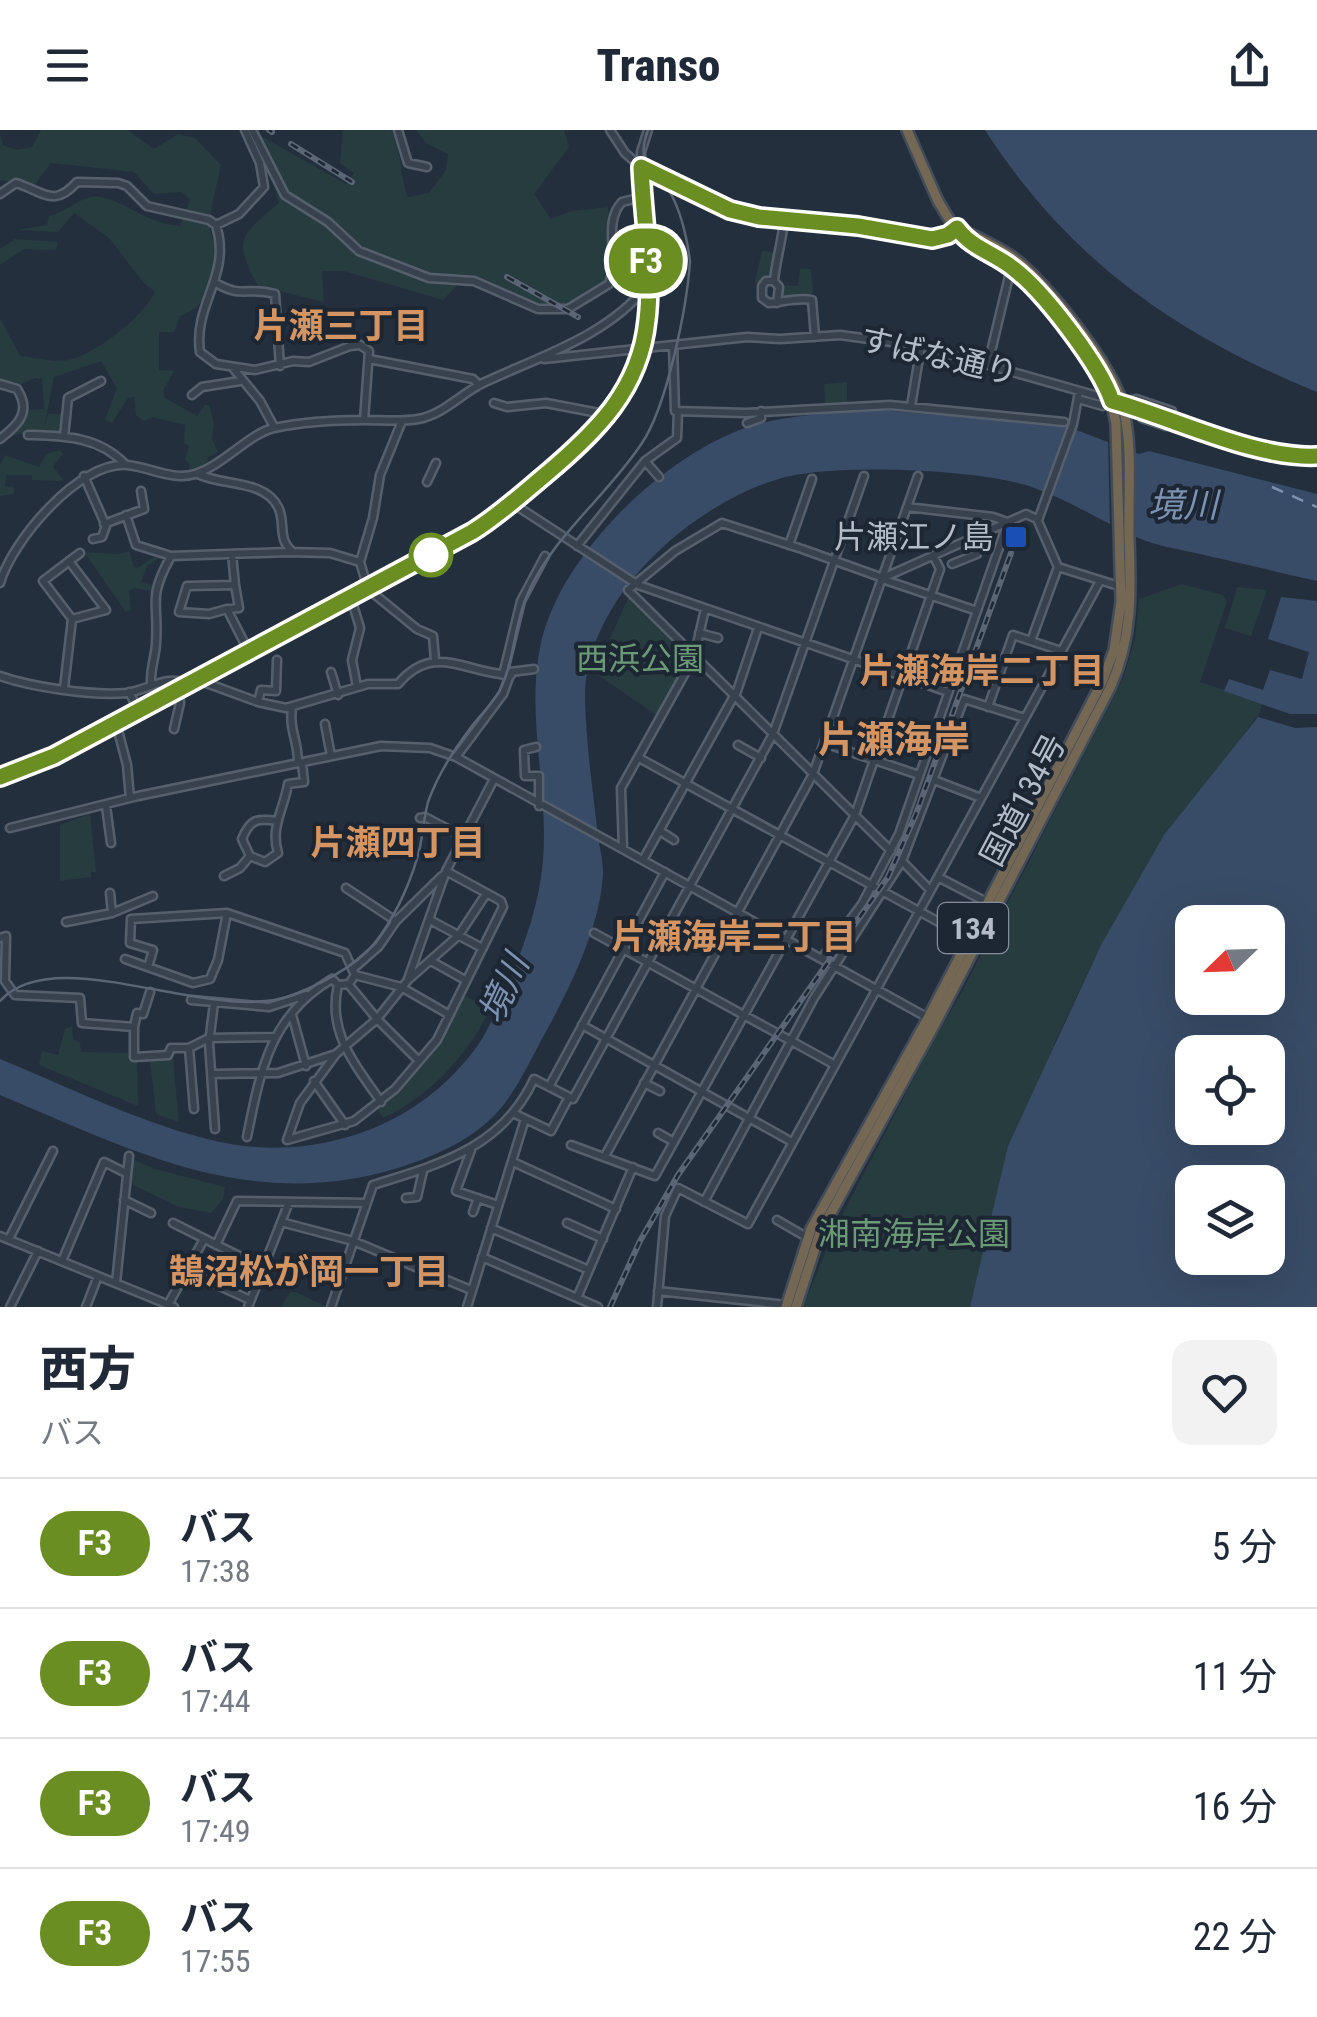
<!DOCTYPE html>
<html lang="ja">
<meta charset="utf-8">
<style>
body{margin:0;font-family:"Roboto Condensed","Noto Sans JP",sans-serif;background:#f2f2f3;color:#1f2937;height:100vh;display:flex;flex-direction:column;font-size:38px;white-space:nowrap}
*{box-sizing:border-box;margin:0}
p{font-size:32px;color:#747a83}
.icon{flex:none;width:55px;height:55px;fill:none;stroke:currentColor;stroke-width:2;stroke-linecap:round;stroke-linejoin:round}
.map{position:relative;height:1177px;overflow:hidden}
.details{display:flex;flex-direction:column;background:#fff;flex:1}
.details>*{flex:none}
.badge{padding:0 20px;border-radius:32px;font-size:35px;line-height:65px}
.needle{width:65px;rotate:247deg}
.tools{position:absolute;left:1175px;top:775px;display:grid;gap:20px}
.tools a{display:grid;place-items:center;width:110px;height:110px;border-radius:20px;background:#fff;box-shadow:0 10px 40px #0002;font-size:50px}
.map>.badge{position:absolute;translate:-50% -50%;box-shadow:0 0 0 5px #fff}
.round{display:grid;place-items:center;flex:none;width:105px;height:105px;border-radius:20px;background:#f2f2f3}
.head{display:flex;align-items:center;justify-content:space-between;height:170px;padding:0 40px}
h1{font-size:48px;font-weight:800;line-height:75px}
ul{padding:0;list-style:none}
li{display:flex;align-items:center;gap:30px;height:130px;padding:0 40px;border-top:2px solid #e0e1e3}
li div{flex:1}
li b{display:block;font-size:38px}
li em{font-style:normal}
li .badge{min-width:110px;font-weight:700;text-align:center}
header{display:flex;justify-content:space-between;align-items:center;height:130px;padding:0 40px;background:#fff;font-size:45px;font-weight:800}
.map>svg:first-child{display:block}
</style>
<header><svg class="icon" aria-label="menu" viewBox="0 0 24 24"><path d="M4 6h16M4 12h16M4 18h16"/></svg>Transo<svg class="icon" aria-label="share" viewBox="0 0 24 24"><path d="M12 15V3M7 8l5-5 5 5M5 13v7h14v-7"/></svg></header>
<div class="map">
<svg width="1317" height="1177" viewBox="0 0 1317 1177">
<rect width="100%" height="100%" fill="#242f3e"/>
<!-- green -->
<path fill="#263c3f" d="M41 0H127L154 19 178 4 195 8 221 35C218 52 209 82 210 98 210 104 213 108 214 114 217 143 211 176 180 186L174 202H159V240L174 241 163 261 165 268 197 286 205 275H209L214 293 212 309 218 322 207 328 210 334 190 342 189 333 185 330 189 316 184 313 185 295 153 287 144 291 136 285 134 267 128 268 112 293 105 290 117 258 101 231 54 247 44 299 48 284H64L62 305 28 302 12 306 20 297 27 280 44 279 42 249 35 248 17 256 0 249V188L20 226C34 227 55 233 68 230 96 224 143 187 155 162L143 152 109 108 74 83 58 102 17 100 47 95 49 86C65 82 80 68 92 67 118 64 144 94 180 96L190 70 182 62 154 64 134 42 51 33 33 57 0 50V4L3 15 17 20 32 17Z
M343 0H391C403 24 399 43 408 67L429 63 446 40 448 24 426 13 416 0H564L569 17 534 64 551 89 571 81 608 77 611 132 607 151 561 177 538 175 486 151 457 155 443 170 344 141H322L324 172 258 156C232 109 241 105 279 73L259 5 346 54 354 43 340 33Z
M15 109 58 112 56 120 24 119 0 135V119Z
M762 121 777 122 771 148 761 154 755 152Z
M800 139H811L813 163 781 170V155L798 156Z
M847 252V272L825 274 824 254Z
M60 320 63 324 53 336 64 351 32 350V345H6L5 356 14 357V364L0 366V335L5 325 39 337 46 324Z
M129 421 134 437 138 438 161 422 163 425 147 436 141 452 154 456 153 462 135 458 129 461 131 480 126 482 84 422 119 424Z
M1182 454 1223 465 1227 471 1200 552 1263 573 1259 584 1217 641 1101 815 1055 912 983 1125 970 1177H803L835 1099 932 913 962 862 1124 546 1135 508 1139 469Z
M1237 457 1267 460 1251 506 1225 498Z
M630 464 692 527 658 586 598 545 610 508Z
M90 684 96 742H91V747L60 751V695Z
M463 865 490 879C467 926 430 966 383 988L377 979 398 961 440 912Z
M72 896 73 909 80 913 81 922 128 923 130 930H137L138 976 39 935 42 921 58 925 65 899Z
M173 929 179 992 156 984 150 931Z
M127 1027 155 1039 225 1057 223 1069 211 1083 179 1077 133 1055 125 1032Z
M290 1162H296L327 1177H281Z"/>
<!-- water -->
<path fill="#394c67" fill-rule="evenodd" d="M985 0H1317V262C1175 204 1069 130 985 0Z
M852 281H890L1066 296 1139 324 1149 321 1317 364V451C1278 442 1239 433 1200 424 1183 420 1163 417 1146 411 1107 395 1070 370 1029 356 976 339 835 333 782 348 692 373 584 469 585 569 586 611 592 655 597 697 598 712 603 728 603 743 601 796 568 862 543 907 530 931 518 957 501 978 475 1009 435 1026 398 1038 249 1083 134 1021 0 965V929C74 959 178 1012 256 1017 343 1023 428 986 478 915 491 896 499 874 508 854 525 813 539 775 543 731 549 659 525 584 541 513 561 424 663 326 748 297 781 286 818 285 852 281Z
M1281 467 1317 471V584H1290L1224 561 1229 549 1263 560 1270 540 1302 549 1309 522 1268 509Z
M1258 587 1295 598 1317 597V1177H970L1008 1016 1101 815 1164 705ZM1192 792H1268V868H1192ZM1192 922H1268V998H1192ZM1192 1052H1268V1128H1192Z"/>
<!-- pier -->
<path fill="#242f3e" d="M1108 307 1134 317 1136 411 1110 399Z"/>
<g fill="none" stroke-linecap="round" stroke-linejoin="round">
<!-- ferry -->
<path stroke="#7c92b1" stroke-width="2.5" stroke-dasharray="12 10" stroke-linecap="butt" d="M1272 357 1317 377"/>
<!-- minor-tunnel -->
<path stroke="#3a4453" stroke-width="6" stroke-dasharray="6 3" stroke-linecap="butt" d="M1103 276 1142 288
M1127 284 1133 264"/>
<!-- minor casing -->
<g stroke="#565f6c" stroke-width="11">
<path id="minor" d="M252 0 285 65 328 92 359 121 429 148 474 151 538 179H568L609 154C620 127 602 93 622 72L642 67
M398 0 408 33 427 37
M610 0 625 23 641 37
M641 37V22L648 0
M0 64 16 53C44 62 54 78 77 52L118 53 127 56 147 76 209 90 216 95C232 146 193 173 200 222L216 234 255 240 293 231 309 232 350 216 360 215 369 221 364 290
M216 95 239 84 264 57 260 33 245 0
M774 151C776 130 782 112 784 90
M216 153C242 169 248 156 275 164L280 236
M777 173 779 157 774 151H766L762 156V168L769 173C782 172 799 167 812 170L815 207
M673 215 675 281 746 283 890 275 1064 292
M369 229 473 249 479 255
M544 229 747 207 780 209 840 205 921 216 1122 273 1281 325 1317 326
M988 234 1011 138
M233 238 260 271 274 297
M0 254 17 259C32 282 18 295 0 309
M192 265 202 257 240 251
M1078 269 1103 276
M1136 269 1172 281
M494 273 507 277 546 273 609 285
M911 276 921 216
M1142 288 1166 296
M402 291 380 345 373 388 360 432 368 459 417 499 433 506 435 530
M747 293 761 288V281
M28 305C64 306 98 306 125 334
M64 307 68 268 101 251
M198 344C221 356 264 349 278 377 286 392 277 409 292 421
M84 346 106 396 102 407 93 409
M659 347 645 331 677 308 678 281
M427 352 436 333
M512 373 638 455 948 562
M907 377 993 387 1007 392
M126 385 136 415 171 426 287 422 330 423 360 432
M1038 390 1073 294 1079 262
M104 394 144 379 141 361
M789 415 812 349
M577 416 645 331
M799 418 722 393 675 421 628 460 891 721
M802 419 883 448 1026 384 1037 389 1058 437 1125 458
M232 424 235 455
M69 431 106 480 72 489
M952 434 977 424
M882 449 977 481
M0 453C12 411 79 331 127 335 149 337 173 351 195 344 222 336 250 303 274 298 302 292 336 290 365 290 383 290 400 292 418 289 445 284 461 263 485 252 541 226 607 206 647 156
M351 468 360 498 352 530 357 557
M227 479 209 484 179 482 187 456 235 455 239 478 227 479 249 522
M699 503 718 508
M1031 511 1058 437
M331 542 338 565
M503 545 521 471 545 426
M0 546C31 557 92 566 126 563 149 560 164 545 187 553
M198 550 258 572 286 578 368 554H398C434 511 466 544 511 545
M151 555C150 540 155 528 156 514 159 470 147 470 171 426
M64 558 72 489 43 451 80 423
M129 562 139 581
M735 567 758 498
M258 572 261 560 276 561 277 530
M292 577C289 602 298 609 298 633
M988 577 1013 505 1061 521
M116 593 127 635 130 668
M325 594 331 626
M174 599 180 573 179 560
M824 613 919 645
M738 615 761 628
M536 617 524 620 525 646H539V676
M456 627 503 564 511 542 534 539
M639 628 968 808
M934 650 981 668
M106 676 111 713
M420 688 425 687 463 707
M277 691C257 688 250 689 242 709L250 726 265 732 278 723C270 697 284 679 288 654L304 652 302 633
M10 698 138 666 381 616 430 618 456 627 930 889
M660 701 674 710
M623 719 621 658 694 527 705 479
M643 730 734 566
M902 731 930 760
M224 746 240 738 250 726
M938 747 990 774
M346 758 396 791 442 746
M110 763 112 783
M430 790 482 818
M66 792 112 783 153 766
M594 803 835 935
M0 808 6 806 5 851 15 865 80 868 82 893 134 897 137 883 143 884 150 862
M822 828 862 774 899 704 1008 392
M125 829 193 853 210 849 218 830 227 783
M431 831 465 850
M148 837 153 820 130 813 131 789 227 783 345 823 355 845 349 854 338 855 332 849C270 885 260 942 247 1007
M354 838 379 816 396 791
M355 845 401 857 448 884
M408 849 446 741 494 649
M338 855C327 903 355 934 381 972
M349 855 377 889 419 931
M191 870 269 877 306 865
M214 873 209 913 215 999
M292 885 306 936
M582 895 792 1012
M134 897V927L168 925 171 918H189L209 908 274 907
M189 918 194 979
M336 924 300 973 287 1010 354 991 395 959 437 910 503 777 501 771 446 741
M212 944 278 943 336 924 377 889 408 850 459 805 486 764
M314 951 345 995
M644 953 660 961
M549 957 665 742
M515 984 551 1001 569 967
M658 1003 674 1012
M571 1015 655 1046 855 685 940 439 933 425
M471 1020 456 1061 498 1075
M605 1026 813 644 918 346
M513 1032 616 1079
M373 1055C440 1034 502 1018 534 949L573 969 773 604 864 346
M406 1068 417 1067 423 1041
M124 1070 151 1083
M704 1072 814 868 902 731 964 569 1025 588
M473 1082 478 1068
M777 1090 808 1108
M281 1092 353 1111 471 1160
M173 1093 263 1138
M567 1093 603 1109
M491 1098 589 1140
M0 1106 174 1177
M9 1109 53 1021
M216 1115 237 1071 367 1073
M482 1127 598 1177
M62 1131 104 1032 126 1043
M301 1136 339 1151
M187 1141 250 1170
M116 1153 129 1026
M658 1161 786 1175
M577 1168 633 1037
M168 1175 204 1109
M10 1177 38 1121
M86 1177 98 1146
M248 1177 289 1072
M331 1177 373 1055
M467 1177 525 989
M657 1177 665 1086 678 1058 748 1094 1100 451"/>
</g>
<!-- highway casing -->
<g stroke="#434c59" stroke-width="14">
<path id="highway" d="M0 647 54 626 472 402C498 386 521 365 545 345 595 302 640 261 647 190 653 140 644 87 641 37L730 80 759 87 857 96 932 109 948 105 957 98
M786 1177 811 1099 928 888 1102 552 1114 520 1121 472 1116 294 1110 264 1097 238 1031 154 1003 131 965 109 949 89 938 71 907 0
M796 1177 820 1103 935 894 1110 558C1133 508 1131 460 1129 407 1128 365 1133 316 1123 276 1113 236 1047 153 1014 128 999 117 977 107 960 99"/>
</g>
<!-- minor -->
<use href="#minor" stroke="#38414e" stroke-width="6"/>
<!-- highway -->
<use href="#highway" stroke="#746855" stroke-width="9"/>
<!-- tram -->
<path stroke="#5a6575" stroke-width="2.5" d="M0 871C56 809 215 896 293 865 323 853 362 833 380 806 398 781 413 747 420 717 423 702 424 687 428 672 437 647 453 621 469 600 479 586 493 574 501 558 515 529 514 493 528 463 553 406 608 365 642 313 667 276 687 177 690 131 687 108 681 82 670 62 656 33 634 39 648 0"/>
<!-- rail casing -->
<g stroke="#5a6575" stroke-width="6">
<path id="rail" d="M269 0 272 2
M291 14 352 52
M507 147 578 187
M610 1177 640 1111 678 1045 888 747 916 684 1011 423"/>
</g>
<!-- rail -->
<use href="#rail" stroke="#1d2633" stroke-width="2.5" stroke-dasharray="8" stroke-linecap="butt"/>
</g>
<g fill="none" stroke-linecap="round" stroke-linejoin="round">
<!-- line casing -->
<g stroke="#fff" stroke-width="22">
<path id="line" d="M0 647 54 626 472 402C498 386 521 365 545 345 596 302 640 260 647 190 653 140 643 87 641 37L730 80 759 87 858 96 932 109 948 105 957 98C972 119 995 123 1014 139 1044 162 1100 235 1112 271 1174 288 1255 329 1317 326"/>
</g>
<!-- line -->
<use href="#line" stroke="#6b8e23" stroke-width="15"/>
</g>
<!-- markers -->
<rect fill="#1a4fb4" stroke="#1d2633" stroke-width="4" x="1004" y="395" width="24" height="24" rx="5"/>
<circle fill="#fff" stroke="#6b8e23" stroke-width="5" cx="431" cy="425" r="20"/>
<g text-anchor="middle" dominant-baseline="central" stroke-width="8" stroke-linejoin="round" paint-order="stroke">
<!-- shield labels -->
<rect fill="#1d2633" stroke="#878f9c" stroke-width="2.5" x="938" y="773" width="70" height="50" rx="8"/>
<g font-size="30" font-weight="bold" fill="#b4bcc9">
<text x="973" y="798">134</text>
</g>
<!-- street labels -->
<g font-size="32" fill="#b4bcc9" stroke="#1d2633">
<text transform="translate(939 226) rotate(13)">すばな通り</text>
<text transform="translate(1023 670) rotate(-62)">国道134号</text>
</g>
<!-- poi labels -->
<g font-size="32" fill="#b4bcc9" stroke="#1d2633" text-anchor="end">
<text x="994" y="407">片瀬江ノ島</text>
</g>
<!-- park labels -->
<g font-size="32" fill="#6b9a76" stroke="#1d2633">
<text x="640" y="529">西浜公園</text>
<text x="914" y="1104">湘南海岸公園</text>
</g>
<!-- neighbourhood labels -->
<g font-size="35" font-weight="bold" fill="#d59563" stroke="#1d2633">
<text x="341" y="196">片瀬三丁目</text>
<text x="982" y="541">片瀬海岸二丁目</text>
<text x="398" y="713">片瀬四丁目</text>
<text x="734" y="807">片瀬海岸三丁目</text>
<text x="309" y="1142">鵠沼松が岡一丁目</text>
</g>
<!-- water labels -->
<g font-size="35" font-style="italic" fill="#7c92b1" stroke="#1d2633">
<text x="1183" y="375">境川</text>
<text transform="translate(504 859) rotate(-65)">境川</text>
</g>
<!-- quarter labels -->
<g font-size="38" font-weight="bold" fill="#d59563" stroke="#1d2633">
<text x="894" y="610">片瀬海岸</text>
</g>
</g>
</svg>
<div class="tools">
<a><svg class="needle" viewBox="-14 -14 28 28"><path d="M0-13l5 13h-10z" fill="#e53935"/><path d="M0 13l5-13h-10z" fill="#747a83"/></svg></a>
<a><svg class="icon" aria-label="locate" viewBox="0 0 24 24"><circle cx="12" cy="12" r="6"/><path d="M12 2v4M12 18v4M2 12h4M18 12h4"/></svg></a>
<a><svg class="icon" aria-label="layers" viewBox="0 0 24 24"><path d="M12 4l9 5-9 5-9-5zM3 14l9 5 9-5"/></svg></a>
</div>
<b class="badge" style="left:646px;top:131px;background:#6b8e23;color:#fff">F3</b>
</div>
<section class="details">
<div class="head"><div><h1>西方</h1><p>バス</p></div><a class="round"><svg class="icon" aria-label="heart" viewBox="0 0 24 24"><path d="M12 20l-8-8c-3-5 5-10 8-4 3-6 11-1 8 4z"/></svg></a></div>
<ul>
<li><span class="badge" style="background:#6b8e23;color:#fff">F3</span><div><b>バス</b><p>17:38</p></div><em>5 分</em></li>
<li><span class="badge" style="background:#6b8e23;color:#fff">F3</span><div><b>バス</b><p>17:44</p></div><em>11 分</em></li>
<li><span class="badge" style="background:#6b8e23;color:#fff">F3</span><div><b>バス</b><p>17:49</p></div><em>16 分</em></li>
<li><span class="badge" style="background:#6b8e23;color:#fff">F3</span><div><b>バス</b><p>17:55</p></div><em>22 分</em></li>
</ul>
</section>
